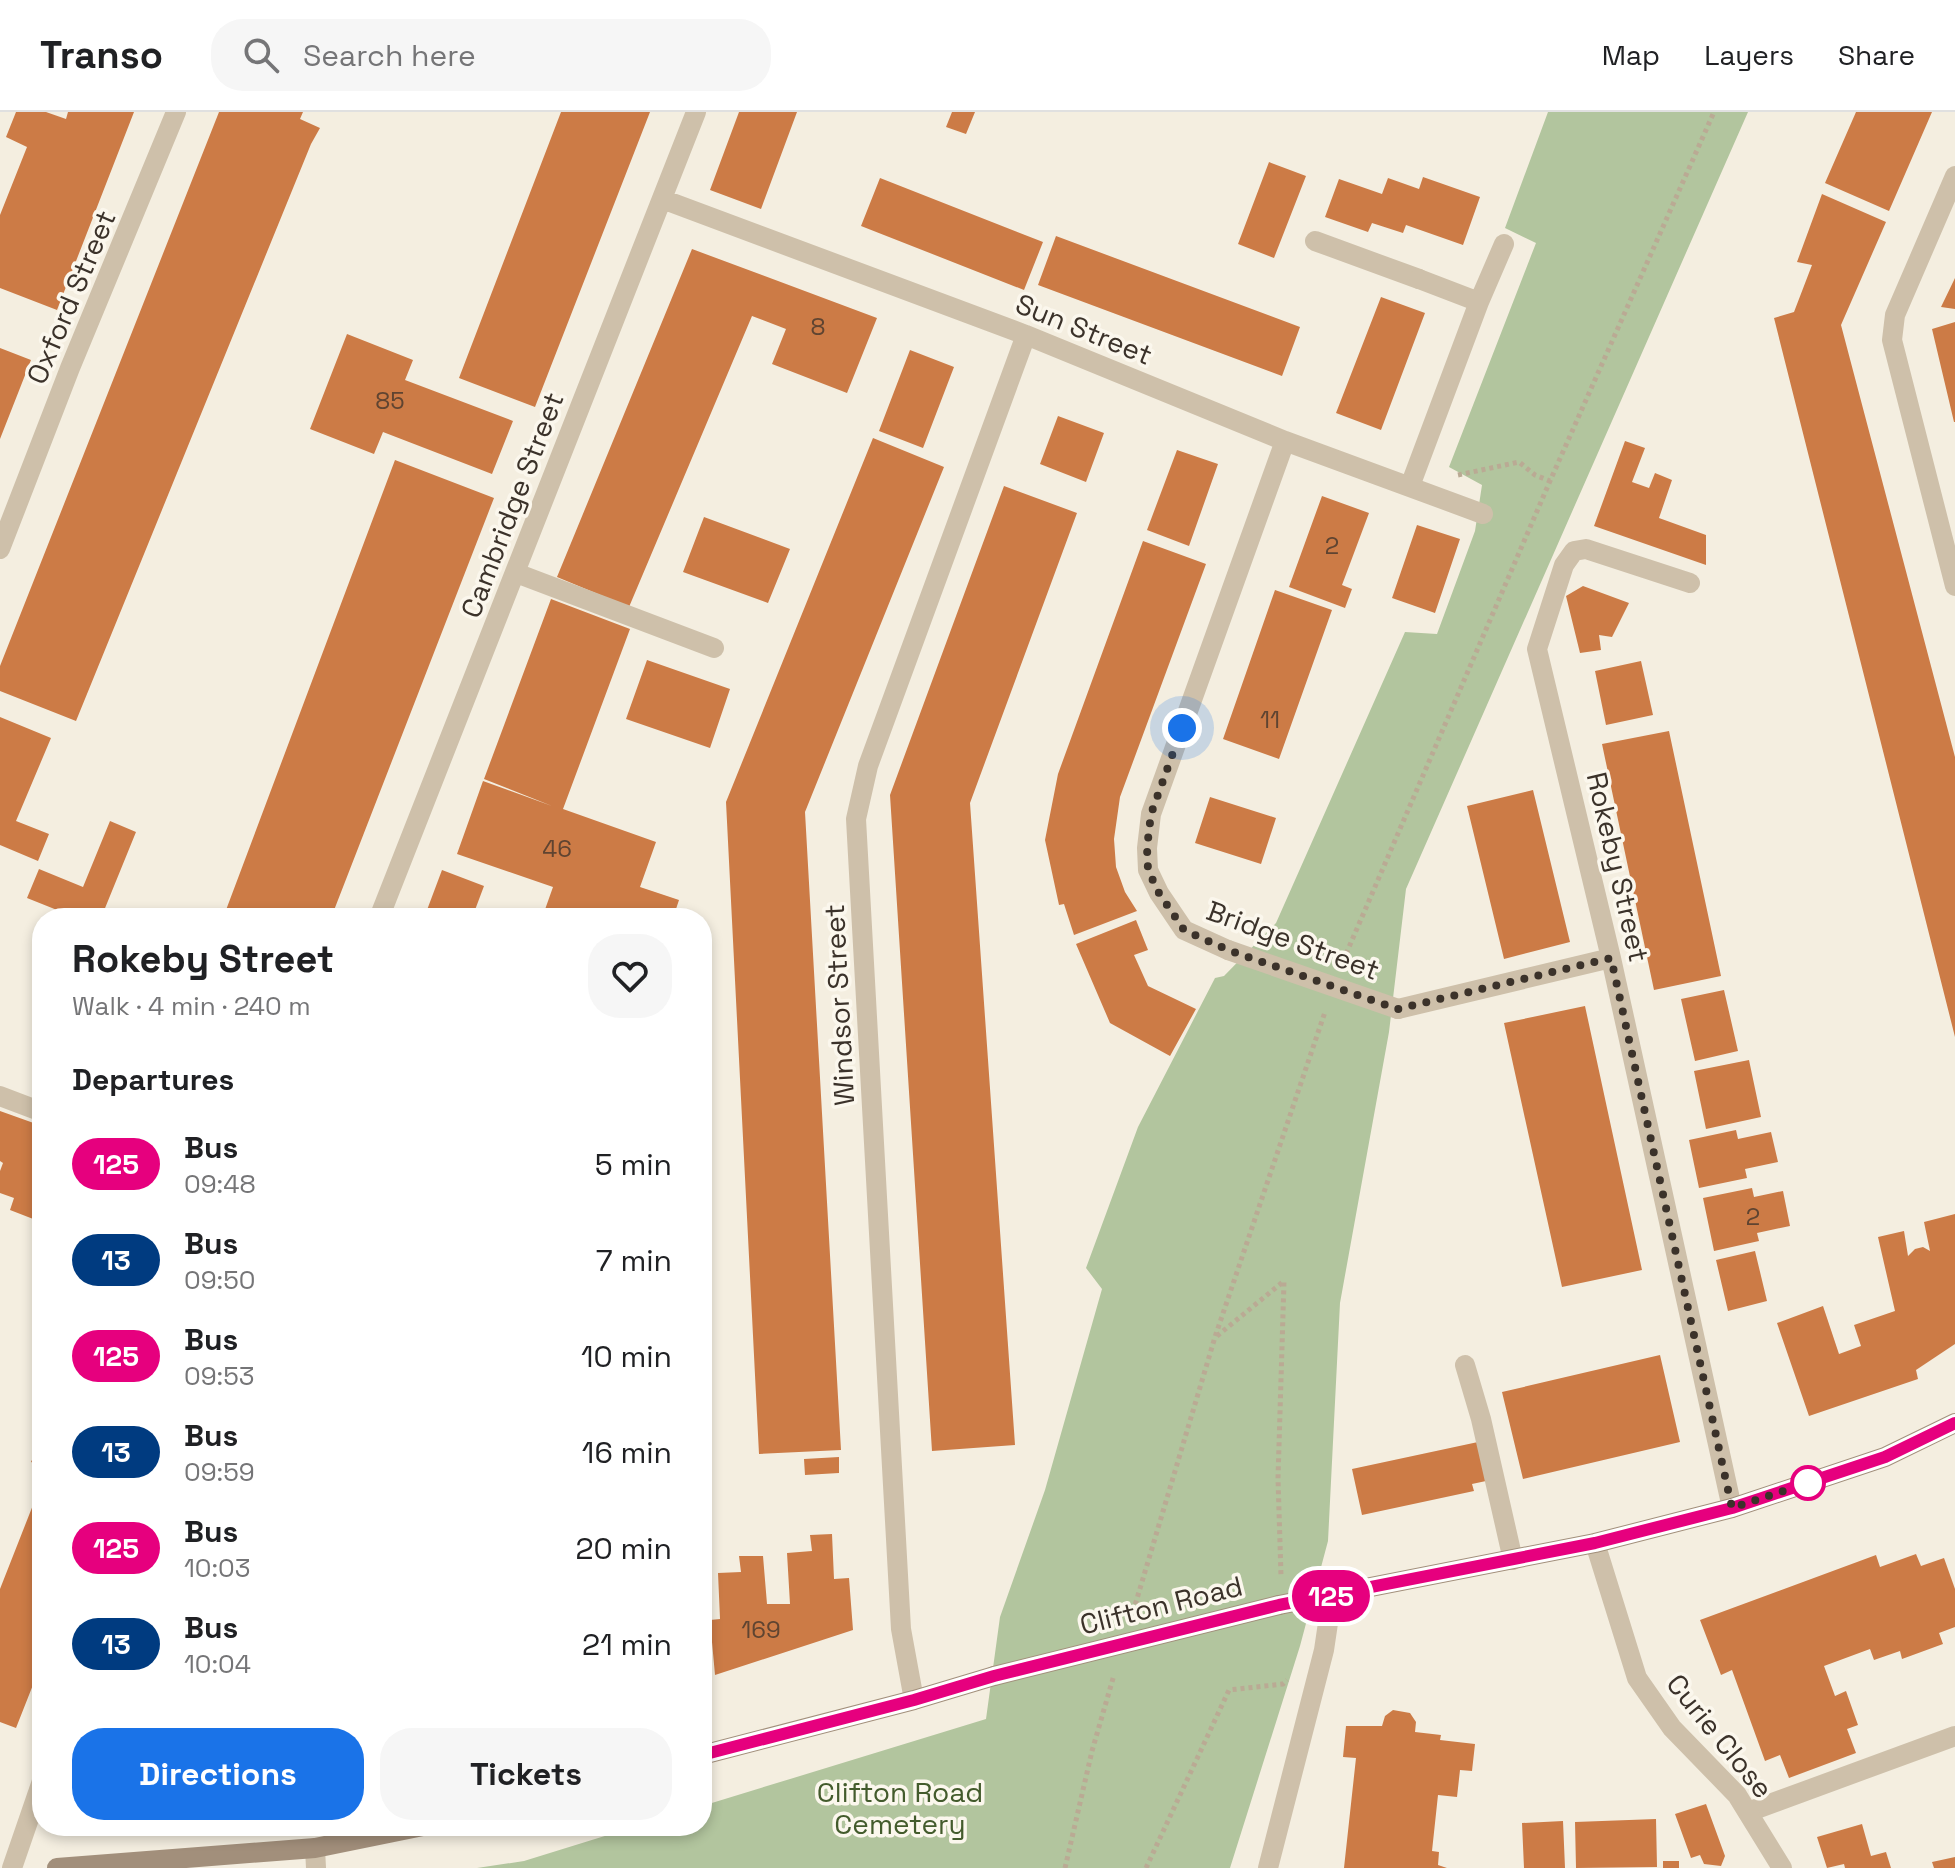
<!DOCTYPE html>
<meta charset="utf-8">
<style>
body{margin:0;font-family:"Space Grotesk",sans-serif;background:#f6f6f6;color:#202124;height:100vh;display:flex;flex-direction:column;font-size:30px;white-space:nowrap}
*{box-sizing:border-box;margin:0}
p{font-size:26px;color:#757577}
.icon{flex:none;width:44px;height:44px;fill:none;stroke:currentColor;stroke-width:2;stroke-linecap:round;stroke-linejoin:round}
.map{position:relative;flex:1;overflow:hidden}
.panel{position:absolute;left:32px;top:796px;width:680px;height:928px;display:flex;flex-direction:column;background:#fff;border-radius:32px;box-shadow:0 4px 12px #0003}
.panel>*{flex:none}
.badge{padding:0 16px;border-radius:26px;font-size:28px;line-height:52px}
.you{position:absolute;width:40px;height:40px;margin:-20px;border:6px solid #fff;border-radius:50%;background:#1a73e8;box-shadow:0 0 0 12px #1a73e833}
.map>.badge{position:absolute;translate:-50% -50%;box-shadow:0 0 0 4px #fff}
h2{padding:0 40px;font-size:30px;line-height:72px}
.round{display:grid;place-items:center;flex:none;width:84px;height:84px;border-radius:32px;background:#f6f6f6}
.overview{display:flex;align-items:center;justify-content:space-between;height:136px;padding:0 40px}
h1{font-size:38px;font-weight:700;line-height:60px}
.button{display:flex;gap:16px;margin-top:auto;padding:16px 40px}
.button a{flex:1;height:92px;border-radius:32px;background:#1a73e8;color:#fff;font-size:32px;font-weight:700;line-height:92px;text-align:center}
.button a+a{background:#f6f6f6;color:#202124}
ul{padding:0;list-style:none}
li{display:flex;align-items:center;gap:24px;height:96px;padding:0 40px}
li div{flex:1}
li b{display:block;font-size:30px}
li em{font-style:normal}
li .badge{min-width:88px;font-weight:700;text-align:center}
header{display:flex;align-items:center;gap:48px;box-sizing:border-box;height:112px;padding:0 40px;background:#fff;border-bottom:2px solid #e0e0e0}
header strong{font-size:38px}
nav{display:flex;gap:44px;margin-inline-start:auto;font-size:28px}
.search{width:560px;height:72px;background:#f6f6f6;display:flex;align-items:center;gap:20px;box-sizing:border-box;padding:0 28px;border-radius:32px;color:#757577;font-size:30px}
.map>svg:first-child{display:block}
</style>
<header>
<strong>Transo</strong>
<div class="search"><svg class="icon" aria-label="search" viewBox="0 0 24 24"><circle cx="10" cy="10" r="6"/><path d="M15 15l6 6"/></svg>Search here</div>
<nav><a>Map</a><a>Layers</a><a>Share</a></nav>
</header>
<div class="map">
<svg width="1955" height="1756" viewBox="0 0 1955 1756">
<rect width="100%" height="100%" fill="#f4eee0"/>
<!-- green -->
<path fill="#b2c59e" d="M1548 0H1748L1406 777 1389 920 1340 1191 1328 1429 1300 1534 1230 1756H477L524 1749 637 1714H702V1694L986 1607 1000 1505 1045 1378 1102 1177 1086 1156 1138 1015 1215 866 1224 864 1276 811 1405 520 1437 522 1475 419 1482 373 1449 355 1536 131 1505 116Z"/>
<!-- building -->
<path fill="#cc7b46" d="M16 0H46L66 7 68 0H134L57 198 0 176V103L27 35 6 25Z
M219 0H303L300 7 320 16 311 32 76 609 0 579V554Z
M561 0H650L535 295 459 266Z
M739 0H797L761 97 710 78Z
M952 0H975L966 22 946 15Z
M1856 0H1932L1889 99 1825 71Z
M1269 50 1306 64 1274 146 1238 132Z
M1423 65 1480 85 1463 133 1406 113 1403 121 1372 111 1368 120 1325 105 1339 67 1382 82 1388 66 1419 77Z
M880 66 1043 130 1024 178 861 114Z
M1822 82 1886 110 1841 213 1955 645V925L1774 206 1794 200 1812 153 1797 150Z
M1056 124 1300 215 1282 264 1038 173Z
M692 137 877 206 847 281 772 252 786 217 752 204 629 495 557 465Z
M1955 166V197L1941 195Z
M1381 185 1425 201 1381 318 1336 301Z
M1955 210V310H1954L1932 217Z
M347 222 413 248 405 268 513 309 492 362 383 320 374 342 310 317Z
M0 236 31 248 0 327Z
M910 238 954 255 923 336 879 319Z
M1058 304 1104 321 1086 370 1040 352Z
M873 326 944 355 805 700 841 1338 759 1342 726 690Z
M1625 329 1645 336 1632 370 1649 376 1655 361 1672 368 1659 406 1706 423V453L1594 414Z
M1177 338 1218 352 1189 434 1147 418Z
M395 348 494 386 331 806H223Z
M1004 374 1077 401 970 691 1015 1333 932 1339 890 683Z
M1322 384 1369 401 1342 473 1352 477 1345 496 1289 475Z
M704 405 790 437 768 491 683 460Z
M1417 413 1460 427 1435 501 1392 486Z
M1143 429 1206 452 1120 685 1114 727 1116 755 1125 780 1137 799 1074 823 1064 792 1059 793 1045 728 1058 662Z
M1583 474 1629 491 1612 525 1599 523 1601 538 1580 541 1566 484Z
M1275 478 1332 498 1279 647 1223 627Z
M551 487 630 517 563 697 656 730 640 775 679 788 673 806H542L553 775 457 742 483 669 552 694 484 667Z
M647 548 730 577 710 636 626 607Z
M1641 549 1653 603 1606 613 1595 559Z
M0 605 51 626 16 709 49 722 38 749 0 733Z
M1669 619 1721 864 1654 878 1602 632Z
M1533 678 1570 830 1504 847 1467 694Z
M1210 685 1276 706 1261 752 1195 731Z
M110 709 136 720 101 806H77L27 786 39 757 83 775Z
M442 758 484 774 472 806H424Z
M1136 808 1148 838 1134 843 1148 874 1196 897 1170 944 1110 911 1076 832Z
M1724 878 1738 939 1695 949 1681 887Z
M1585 894 1642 1158 1562 1175 1504 911Z
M1749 948 1761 1005 1706 1017 1694 959Z
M0 999 42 1014 41 1110 10 1098 14 1086 0 1081V1059L3 1051 0 1049Z
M1736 1018 1738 1027 1771 1020 1778 1050 1745 1057 1747 1066 1699 1076 1689 1028Z
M1752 1076 1754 1085 1783 1079 1790 1114 1757 1121 1759 1129 1714 1139 1703 1086Z
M1955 1102V1232L1916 1258 1918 1267 1809 1304 1777 1211 1823 1194 1839 1242 1861 1234 1854 1213 1895 1199 1878 1125 1904 1119 1908 1144 1915 1137 1923 1135 1930 1139 1924 1110Z
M1755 1139 1767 1189 1728 1199 1716 1148Z
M1660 1243 1680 1330 1523 1367 1502 1280Z
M39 1283 42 1284V1304L32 1299Z
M1478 1330 1486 1369 1472 1372 1474 1379 1362 1403 1352 1357Z
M39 1333 42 1334V1354L31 1350Z
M839 1345V1361L805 1363 804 1347Z
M33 1393 42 1396V1550L16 1616 0 1610V1477Z
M832 1422 834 1467 849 1466 853 1518 715 1563 710 1508 720 1507 718 1461 741 1460 739 1444H763L767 1492H790L787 1441 812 1439 810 1423Z
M1916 1442 1921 1454 1944 1446 1955 1477V1515L1939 1521 1943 1532 1902 1547 1900 1539 1874 1548 1870 1537 1824 1554 1835 1584 1846 1579 1858 1613 1847 1617 1856 1641 1789 1666 1780 1643 1765 1649 1732 1558 1721 1563 1700 1508 1876 1443 1880 1455Z
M1393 1598 1410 1601 1416 1610 1415 1620 1441 1623 1440 1628 1475 1632 1472 1659 1460 1658 1457 1685 1438 1683 1432 1739 1439 1740 1438 1753 1447 1756H1344L1356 1646 1343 1645 1346 1614H1382L1385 1604Z
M1706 1692 1725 1744 1721 1754 1704 1752 1700 1743 1691 1746 1675 1702Z
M1656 1707 1657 1755 1576 1756 1575 1710Z
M1563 1709 1565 1756H1524L1522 1711Z
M1862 1712 1871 1744 1886 1740 1891 1756H1845L1844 1752 1827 1756 1817 1725Z
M1955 1745V1756H1934L1932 1750Z
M1663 1749H1679V1756H1663Z"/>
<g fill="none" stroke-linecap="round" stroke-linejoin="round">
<!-- path -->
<path stroke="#baaa94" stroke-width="5" stroke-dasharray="4 4" stroke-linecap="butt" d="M1458 363 1519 350 1535 363 1550 369
M1343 849 1550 369 1714 0
M1217 1224 1284 1169 1278 1366 1281 1464
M1133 1500 1215 1225 1325 900
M1065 1756 1092 1639 1114 1563
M1146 1756 1229 1578 1283 1572 1287 1568"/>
<!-- lane -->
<path stroke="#cec0aa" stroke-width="20" d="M1315 129 1419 167
M1465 1253 1481 1307 1513 1448
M1748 1700 1955 1624
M315 1736 316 1756"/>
<!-- street -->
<path stroke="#cec0aa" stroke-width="20" d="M1955 64 1895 203 1892 228 1955 474
M662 87 1026 223 1285 329 1483 402
M1419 167 1479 190
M1410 374 1479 190 1504 132
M0 437 70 256 176 0
M516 461 714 536
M1690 471 1586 437 1574 439 1564 453 1537 537 1611 846 1732 1396
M379 806 696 0
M1228 838 1184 818 1159 781 1148 758 1147 736 1151 702 1285 329
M1398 897 1611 846
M0 984 42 1000
M1595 1431 1637 1566 1672 1616 1737 1683 1782 1756
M914 1588 901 1517 856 707 868 654 1026 223
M12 1756 42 1669
M1268 1756 1324 1538 1328 1511 1323 1486"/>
<!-- secondary -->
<path stroke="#a28f7b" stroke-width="20" d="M1279 1493 1595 1431 1732 1396 1885 1345 1955 1311
M702 1643 914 1588 994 1564
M57 1756 315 1736 423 1714"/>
<!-- street-bridge -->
<path stroke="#cec0aa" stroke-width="20" d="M1228 838 1398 897"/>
<!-- secondary-bridge -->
<path stroke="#a28f7b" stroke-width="20" d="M994 1564 1279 1493"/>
</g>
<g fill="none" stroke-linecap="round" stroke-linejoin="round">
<!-- line casing -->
<g stroke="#fff" stroke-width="18">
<path id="line" d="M702 1643 914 1588 994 1564 1279 1493 1595 1431 1732 1396 1885 1345 1955 1311"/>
</g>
<!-- line -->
<use href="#line" stroke="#e6007e" stroke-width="12"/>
<!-- walk -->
<path stroke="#3b322a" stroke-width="8" stroke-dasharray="0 14.4" d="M1182 616 1151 702 1147 736 1148 758 1159 781 1184 818 1228 838 1398 897 1611 846 1732 1396 1808 1371"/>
</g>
<!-- markers -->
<circle fill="#fff" stroke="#e6007e" stroke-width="4" cx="1808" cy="1371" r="16"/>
<g text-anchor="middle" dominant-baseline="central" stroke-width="7" stroke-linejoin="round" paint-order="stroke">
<!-- number labels -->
<g font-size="24" fill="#5f4431">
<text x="818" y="214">8</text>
<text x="390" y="288">85</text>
<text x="1332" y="433">2</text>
<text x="1270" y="607">11</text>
<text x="557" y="736">46</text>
<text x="1753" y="1104">2</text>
<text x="761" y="1517">169</text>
</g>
<!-- street labels -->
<g font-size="28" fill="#3b322a" stroke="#fbf7ed">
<text transform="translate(71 185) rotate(-67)">Oxford Street</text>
<text transform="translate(1084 217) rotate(22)">Sun Street</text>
<text transform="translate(512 393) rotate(-69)">Cambridge Street</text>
<text transform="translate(1618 755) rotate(77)">Rokeby Street</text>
<text transform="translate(1293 828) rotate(20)">Bridge Street</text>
<text transform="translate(839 893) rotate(-93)">Windsor Street</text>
<text transform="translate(1161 1493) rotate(-14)">Clifton Road</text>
<text transform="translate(1720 1624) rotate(51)">Curie Close</text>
</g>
<!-- park labels -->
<g font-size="28" fill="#435b2c" stroke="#fbf7ed">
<text x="900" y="1680">Clifton Road<tspan x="900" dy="32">Cemetery</tspan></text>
</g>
</g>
</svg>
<div class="you" style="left:1182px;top:616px"></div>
<b class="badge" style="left:1331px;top:1484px;background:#e6007e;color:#fff">125</b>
<section class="panel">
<div class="overview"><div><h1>Rokeby Street</h1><p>Walk · 4 min · 240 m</p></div><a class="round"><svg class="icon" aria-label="heart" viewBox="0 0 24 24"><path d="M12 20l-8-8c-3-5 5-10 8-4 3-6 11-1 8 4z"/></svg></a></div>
<h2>Departures</h2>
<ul>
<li><span class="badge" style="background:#e6007e;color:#fff">125</span><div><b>Bus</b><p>09:48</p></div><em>5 min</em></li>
<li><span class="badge" style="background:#003b80;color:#fff">13</span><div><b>Bus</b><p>09:50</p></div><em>7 min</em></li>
<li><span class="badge" style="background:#e6007e;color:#fff">125</span><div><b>Bus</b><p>09:53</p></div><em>10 min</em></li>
<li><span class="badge" style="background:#003b80;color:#fff">13</span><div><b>Bus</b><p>09:59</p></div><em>16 min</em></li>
<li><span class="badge" style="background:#e6007e;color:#fff">125</span><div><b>Bus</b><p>10:03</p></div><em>20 min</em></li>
<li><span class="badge" style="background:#003b80;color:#fff">13</span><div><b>Bus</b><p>10:04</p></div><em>21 min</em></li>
</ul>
<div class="button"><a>Directions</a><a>Tickets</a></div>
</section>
</div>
